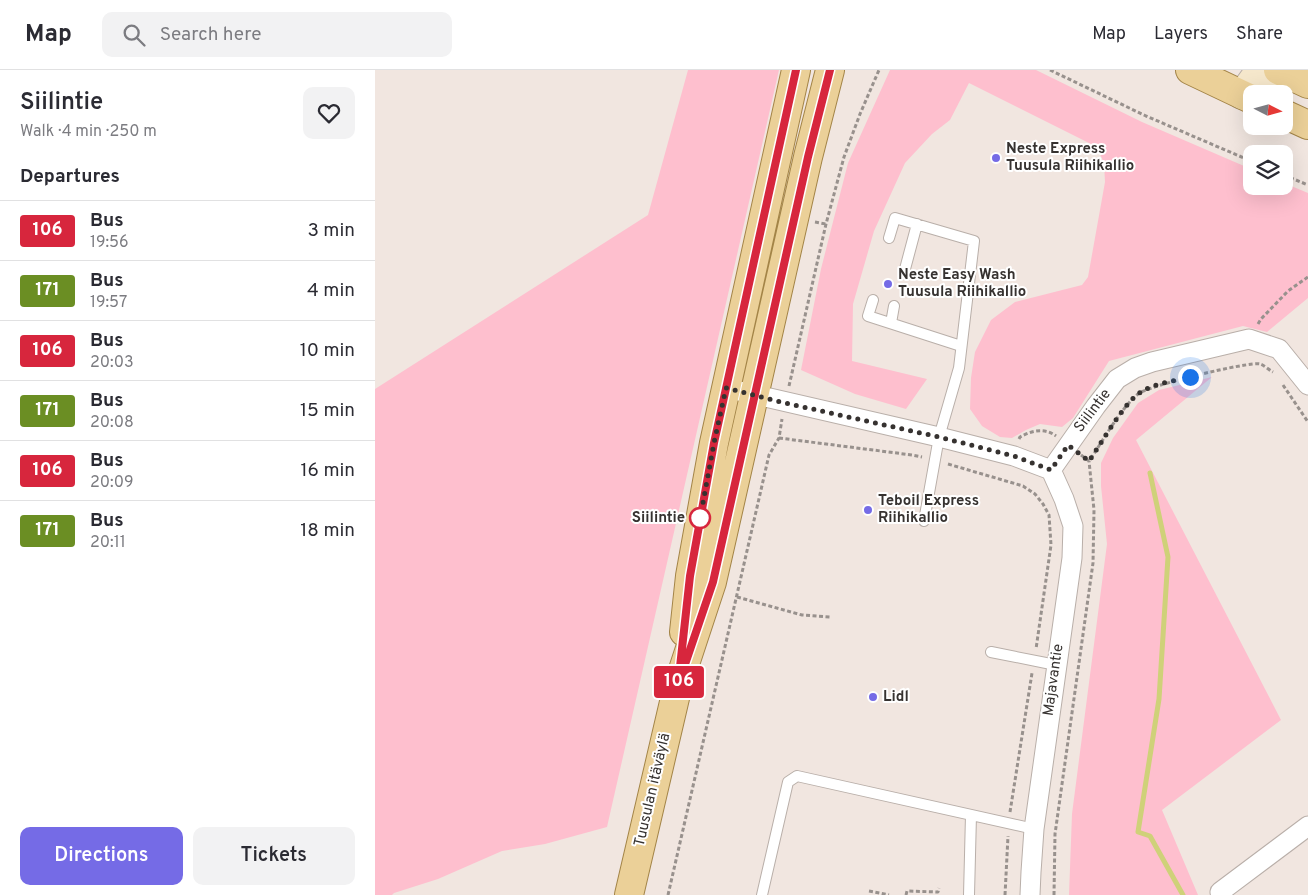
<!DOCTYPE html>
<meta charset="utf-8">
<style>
body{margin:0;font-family:Overpass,sans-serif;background:#f2f2f3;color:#2b2b33;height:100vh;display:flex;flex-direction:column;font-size:19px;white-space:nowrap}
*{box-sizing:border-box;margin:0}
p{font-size:16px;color:#7c7c81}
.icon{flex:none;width:28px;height:28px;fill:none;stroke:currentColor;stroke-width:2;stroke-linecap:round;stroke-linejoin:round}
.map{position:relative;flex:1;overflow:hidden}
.drawer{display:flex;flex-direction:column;background:#fff;width:375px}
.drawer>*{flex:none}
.badge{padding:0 10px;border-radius:4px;font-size:18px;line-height:32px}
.needle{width:32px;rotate:96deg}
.tools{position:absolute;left:868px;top:15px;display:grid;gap:10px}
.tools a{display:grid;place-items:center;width:50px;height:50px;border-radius:10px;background:#fff;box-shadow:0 5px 20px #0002;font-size:25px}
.you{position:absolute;width:25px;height:25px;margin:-12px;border:4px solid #fff;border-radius:50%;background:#1a73e8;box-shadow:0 0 0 8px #1a73e833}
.map>.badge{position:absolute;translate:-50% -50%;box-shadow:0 0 0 2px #fff}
h2{padding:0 20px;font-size:19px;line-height:45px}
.round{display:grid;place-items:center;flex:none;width:52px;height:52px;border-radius:10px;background:#f2f2f3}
.summary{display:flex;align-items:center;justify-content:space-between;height:85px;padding:0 20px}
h1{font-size:24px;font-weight:600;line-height:38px}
.primary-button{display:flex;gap:10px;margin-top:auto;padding:10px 20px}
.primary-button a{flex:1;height:58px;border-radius:10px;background:#756be6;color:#fff;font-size:20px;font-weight:600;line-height:58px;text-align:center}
.primary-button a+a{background:#f2f2f3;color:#2b2b33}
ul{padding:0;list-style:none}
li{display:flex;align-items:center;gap:15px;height:60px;padding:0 20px;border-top:1px solid #e1e1e2}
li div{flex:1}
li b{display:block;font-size:19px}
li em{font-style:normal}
li .badge{min-width:55px;font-weight:700;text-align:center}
header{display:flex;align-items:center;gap:30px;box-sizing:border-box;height:70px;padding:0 25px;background:#fff;border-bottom:1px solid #e1e1e2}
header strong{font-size:24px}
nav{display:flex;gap:28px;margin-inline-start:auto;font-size:18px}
.search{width:350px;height:45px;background:#f2f2f3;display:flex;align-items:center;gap:12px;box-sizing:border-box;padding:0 18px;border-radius:10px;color:#7c7c81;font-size:19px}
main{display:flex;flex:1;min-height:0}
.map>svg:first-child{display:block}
</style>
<header>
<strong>Map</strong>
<div class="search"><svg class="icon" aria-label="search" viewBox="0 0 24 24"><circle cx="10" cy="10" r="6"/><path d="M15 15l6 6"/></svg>Search here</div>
<nav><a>Map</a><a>Layers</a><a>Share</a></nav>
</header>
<main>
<section class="drawer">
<div class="summary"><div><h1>Siilintie</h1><p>Walk · 4 min · 250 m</p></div><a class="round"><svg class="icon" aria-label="heart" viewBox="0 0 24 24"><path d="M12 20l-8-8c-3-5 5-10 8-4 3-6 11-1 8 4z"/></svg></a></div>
<h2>Departures</h2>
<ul>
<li><span class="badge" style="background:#d7263d;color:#fff">106</span><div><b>Bus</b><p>19:56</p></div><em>3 min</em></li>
<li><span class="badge" style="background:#6b8e23;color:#fff">171</span><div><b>Bus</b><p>19:57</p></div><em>4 min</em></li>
<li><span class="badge" style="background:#d7263d;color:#fff">106</span><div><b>Bus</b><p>20:03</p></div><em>10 min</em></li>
<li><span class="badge" style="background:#6b8e23;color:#fff">171</span><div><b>Bus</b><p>20:08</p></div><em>15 min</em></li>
<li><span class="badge" style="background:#d7263d;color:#fff">106</span><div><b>Bus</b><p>20:09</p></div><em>16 min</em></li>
<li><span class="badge" style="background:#6b8e23;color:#fff">171</span><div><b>Bus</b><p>20:11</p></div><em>18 min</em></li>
</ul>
<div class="primary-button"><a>Directions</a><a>Tickets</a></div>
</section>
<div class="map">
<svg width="933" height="825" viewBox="0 0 933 825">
<rect width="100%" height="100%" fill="#f1e6e0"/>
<!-- green -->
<path fill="#febfce" d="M313 0H404L232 757 170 774 127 781 63 809 19 823 17 825H0V319L273 145Z
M515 0H661L767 52 876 99V116H909V113L933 123V228L892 262 868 256 734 291 698 348 687 357 665 354 651 360 637 368 625 367 607 356 595 339 596 308 600 282 616 250 640 232 707 215 713 207 730 112 729 93 722 77 594 13 575 50 557 64 530 93 499 161 478 234 477 291 552 309 531 339 480 324 426 300 446 199 473 93Z
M837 307 761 370 906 650 787 740 823 825H694L697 744 732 474 726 416V393L738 368 763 333 784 320Z"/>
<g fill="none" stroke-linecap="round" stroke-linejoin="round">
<!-- stream -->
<path stroke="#cfd179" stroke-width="5" d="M775 403 793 487 784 629 763 762 775 766 808 825"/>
<!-- lane casing -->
<g stroke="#b9afa9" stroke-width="12">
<path id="lane" d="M514 168 520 148 599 171 584 298 564 367 549 451
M530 199 542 154
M498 230 493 246 586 276
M516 253 519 236
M616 582 681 595
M387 825 413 712 422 706 659 759
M594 825 596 745"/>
</g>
<!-- street casing -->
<g stroke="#b9afa9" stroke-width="21">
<path id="street" d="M351 318 564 367 639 386 676 400
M676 400 721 336 742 309 760 298 777 292 874 269 904 279 933 315
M845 822 933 756
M655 825 656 802 659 759 697 488 698 456 689 429 676 400"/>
</g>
<!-- secondary casing -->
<g stroke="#b9afa9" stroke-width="30">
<path id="secondary" d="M897 24 914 0
M867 25 885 0"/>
</g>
<!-- primary casing -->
<g stroke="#a38447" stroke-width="30">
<path id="primary" d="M815 0 876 29
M903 0 933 14
M909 44 933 55
M309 562 315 506 339 373 421 0
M254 825 303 615 337 512 433 87 455 0"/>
</g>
<!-- path -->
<path stroke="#98918d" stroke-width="3" stroke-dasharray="4 2.5" stroke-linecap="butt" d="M675 0 771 46 876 91
M909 105 933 115
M440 152 451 154
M883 254 886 249 913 221 933 207
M908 315 933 352
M414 316 451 154 469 87 485 44 504 0
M404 368 537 385 547 387
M644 369 645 367C656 361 669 357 681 366
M706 385 714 391C728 371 745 339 763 324 772 316 874 291 885 294 889 295 894 300 898 302
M573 394 648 416 660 424 668 434 674 445 676 475 661 579
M362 527 427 545 455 547
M635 742 657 603
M494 821 514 825
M293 825 394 385 404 368 407 349
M531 825 532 821 563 822 564 818
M630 825 633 766
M679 825 680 764 718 493 719 440 714 391"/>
<!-- lane -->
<use href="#lane" stroke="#fff" stroke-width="10"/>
<!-- street -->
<use href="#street" stroke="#fff" stroke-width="19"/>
<!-- secondary -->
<use href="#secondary" stroke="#f5e7cb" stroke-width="28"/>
<!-- primary -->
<use href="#primary" stroke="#ebd098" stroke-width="28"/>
</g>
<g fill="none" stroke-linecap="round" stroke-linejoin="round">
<!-- line casing -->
<g stroke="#fff" stroke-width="11">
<path id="line" d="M421 0 339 373 315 506 303 615 338 512 433 87 455 0"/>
</g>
<!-- line -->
<use href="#line" stroke="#d7263d" stroke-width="8"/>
<!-- walk -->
<path stroke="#363230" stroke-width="5" stroke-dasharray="0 9" d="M325 448V449L339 373 351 318 410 333 564 367 639 386 676 400 693 375 714 391C726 374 750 331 766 322 780 313 799 311 815 307"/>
</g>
<!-- markers -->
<g fill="#756be6" stroke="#fff" stroke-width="2">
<circle cx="621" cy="88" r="5"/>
<circle cx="513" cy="214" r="5"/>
<circle cx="493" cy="440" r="5"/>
<circle cx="498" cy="627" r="5"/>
</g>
<circle fill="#fff" stroke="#d7263d" stroke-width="2.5" cx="325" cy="448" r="10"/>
<g text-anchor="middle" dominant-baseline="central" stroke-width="4" stroke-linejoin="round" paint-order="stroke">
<!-- poi labels -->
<g font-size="15" font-weight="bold" fill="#363230" stroke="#fff" text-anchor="start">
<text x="631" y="79">Neste Express<tspan x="631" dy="17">Tuusula Riihikallio</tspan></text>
<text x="523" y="205">Neste Easy Wash<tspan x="523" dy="17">Tuusula Riihikallio</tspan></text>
<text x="503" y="431">Teboil Express<tspan x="503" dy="17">Riihikallio</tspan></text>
<text x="508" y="627">Lidl</text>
</g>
<!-- street labels -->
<g font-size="15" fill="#363230" stroke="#fff">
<text transform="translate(718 341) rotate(-53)">Siilintie</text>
<text transform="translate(679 610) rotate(-82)">Majavantie</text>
<text transform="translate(278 720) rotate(-77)">Tuusulan itäväylä</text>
</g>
<!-- stop labels -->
<g font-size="15" font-weight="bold" fill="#363230" stroke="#fff" text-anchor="end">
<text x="310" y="448">Siilintie</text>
</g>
</g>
</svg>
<div class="tools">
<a><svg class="needle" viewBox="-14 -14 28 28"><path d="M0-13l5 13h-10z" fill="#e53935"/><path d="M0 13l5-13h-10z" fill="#7c7c81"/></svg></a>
<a><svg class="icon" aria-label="layers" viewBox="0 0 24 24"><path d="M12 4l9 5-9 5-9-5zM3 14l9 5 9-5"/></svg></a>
</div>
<div class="you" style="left:815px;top:307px"></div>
<b class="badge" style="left:304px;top:612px;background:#d7263d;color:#fff">106</b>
</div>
</main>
